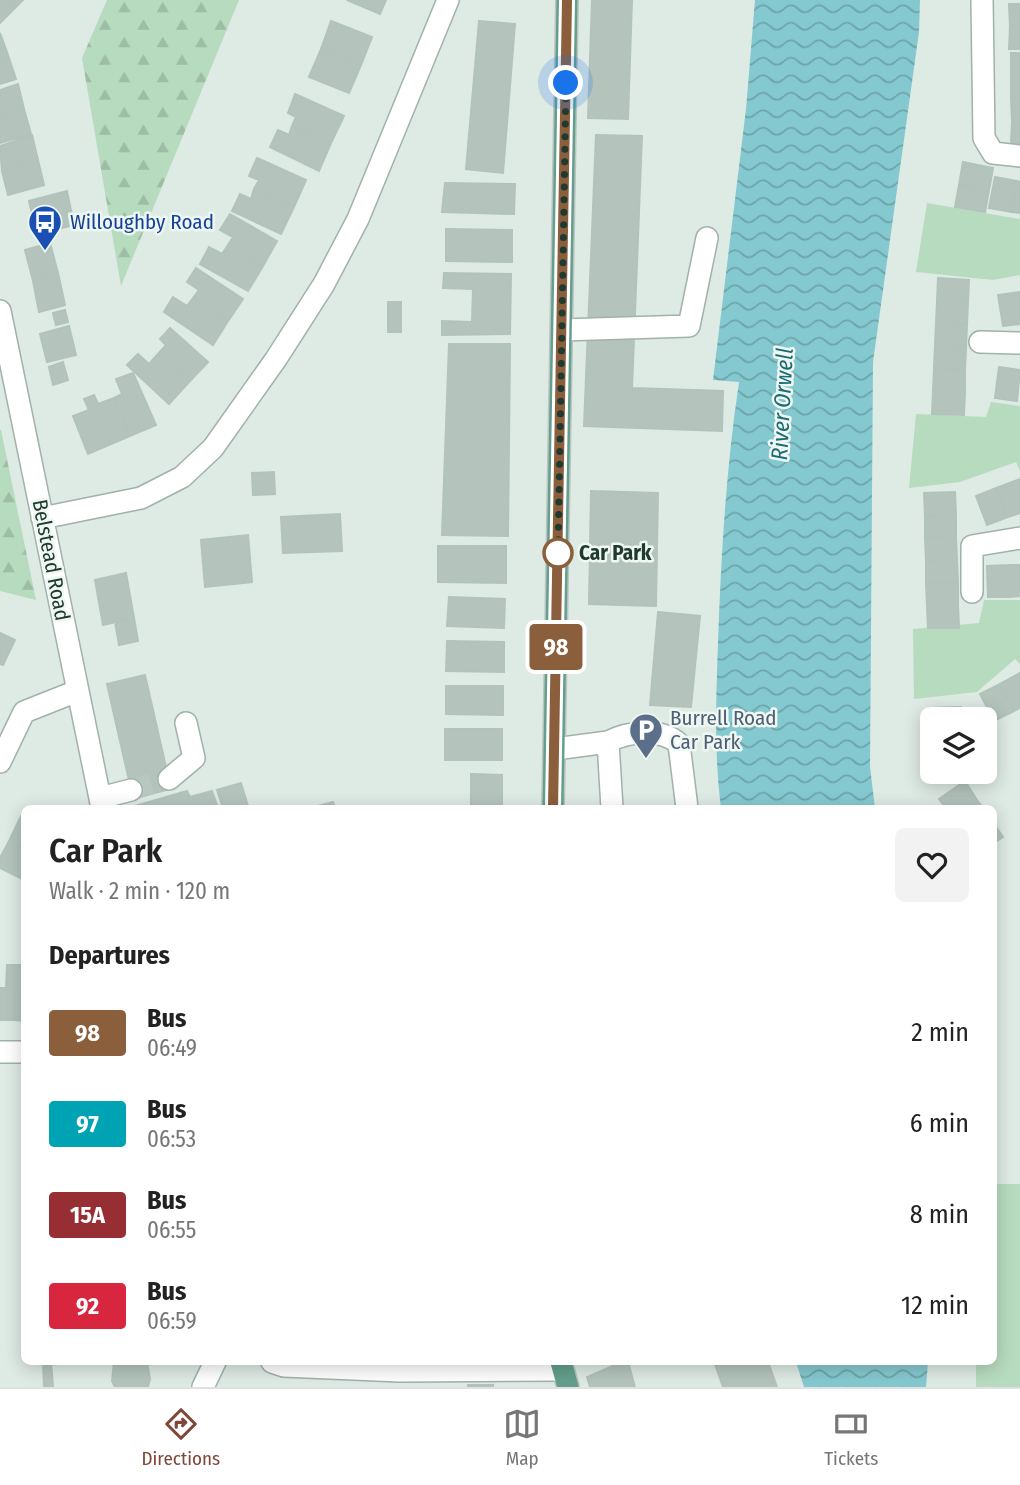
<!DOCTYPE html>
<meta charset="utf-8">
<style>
body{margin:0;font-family:"Fira Sans Condensed",sans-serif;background:#f2f2f2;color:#222;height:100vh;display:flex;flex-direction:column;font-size:26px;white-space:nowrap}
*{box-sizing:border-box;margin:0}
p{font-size:23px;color:#767676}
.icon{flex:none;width:38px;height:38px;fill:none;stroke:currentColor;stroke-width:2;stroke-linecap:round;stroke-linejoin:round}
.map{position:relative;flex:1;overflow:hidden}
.drawer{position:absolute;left:21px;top:805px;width:976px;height:560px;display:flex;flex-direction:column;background:#fff;border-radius:10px;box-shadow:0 4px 18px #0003}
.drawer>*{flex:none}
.badge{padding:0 14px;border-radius:5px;font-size:24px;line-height:46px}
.controls{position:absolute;left:920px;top:707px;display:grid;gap:14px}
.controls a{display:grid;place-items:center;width:77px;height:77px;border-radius:10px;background:#fff;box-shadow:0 4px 18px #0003;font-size:35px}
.you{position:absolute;width:35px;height:35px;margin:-18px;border:5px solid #fff;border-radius:50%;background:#1a73e8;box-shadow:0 0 0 10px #1a73e833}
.map>.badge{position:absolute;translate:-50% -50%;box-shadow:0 0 0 4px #fff}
h2{padding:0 28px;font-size:26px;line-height:63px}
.round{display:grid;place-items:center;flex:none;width:74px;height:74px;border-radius:10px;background:#f2f2f2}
.head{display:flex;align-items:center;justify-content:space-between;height:119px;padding:0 28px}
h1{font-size:33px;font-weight:600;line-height:52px}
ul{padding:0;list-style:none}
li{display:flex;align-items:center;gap:21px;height:91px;padding:0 28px}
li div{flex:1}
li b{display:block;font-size:26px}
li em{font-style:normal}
li .badge{min-width:77px;font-weight:700;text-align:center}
.dock{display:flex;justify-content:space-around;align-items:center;height:98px;border-top:2px solid #e0e0e0;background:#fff;font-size:19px;color:#767676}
.dock a{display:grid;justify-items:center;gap:4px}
.dock .selected{color:#7f4639}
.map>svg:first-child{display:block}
</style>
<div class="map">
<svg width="1020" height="1387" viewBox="0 0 1020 1387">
<defs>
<pattern id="forest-firs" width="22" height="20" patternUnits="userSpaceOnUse" patternTransform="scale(1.75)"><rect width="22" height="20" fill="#b7dbbe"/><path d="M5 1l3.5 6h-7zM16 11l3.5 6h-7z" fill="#9dbda4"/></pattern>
<pattern id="water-waves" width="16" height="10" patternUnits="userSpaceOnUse" patternTransform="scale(1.75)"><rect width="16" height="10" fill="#85c9d0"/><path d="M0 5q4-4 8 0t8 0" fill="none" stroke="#6ca4a9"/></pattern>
</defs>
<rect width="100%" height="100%" fill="#deeae4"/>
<!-- green -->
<path fill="#b7dbbe" d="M927 203 1020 219V275L993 280 916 272Z
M991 402 1020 406V471L1016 462 960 482 909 488 916 414 986 417Z
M984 600H1020V664L1015 659 977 692 914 699 913 629 979 623Z
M994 1184H1020V1387H976V1362H994Z"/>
<!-- forest -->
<path fill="url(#forest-firs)" d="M107 0H239L121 286 82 58Z
M0 430H1L36 600 0 591Z"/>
<!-- water -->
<path fill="url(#water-waves)" d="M755 0H920L919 32 873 362 870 767 875 808H721C714 753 716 699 718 643 721 556 726 469 739 382L713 380 746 109Z
M796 1362H928L926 1387H804Z"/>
<!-- building -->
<path fill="#b4c4bd" stroke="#b1c3ba" stroke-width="2" d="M0 0H9L15 8 0 23Z
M9 0H23L15 8Z
M347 0H386L380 14Z
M592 0H632L628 119 588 118Z
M1009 4H1020V26H1010Z
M331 21 372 37 361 65 321 49Z
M479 21 515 24 503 173 466 169Z
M1010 26H1020V49H1009Z
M0 33 8 55 0 58Z
M321 49 361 65 349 93 309 77Z
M1011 53H1020V75H1011Z
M8 55 16 79 0 84V58Z
M1011 75H1020V98H1011Z
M18 84 24 109 0 116V90Z
M295 94 344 116 331 143 292 126 296 117 288 113Z
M1011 98H1020V121H1012Z
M24 109 31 134 0 143V116Z
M1012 121H1020V143L1011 144Z
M292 126 331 143 319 171 270 147 278 130 289 135Z
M32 135 38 160 2 171 0 146Z
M596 135 642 136 632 388 723 391 722 431 584 426Z
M257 158 306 180 294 207 254 189 259 180 249 176Z
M38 160 44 185 8 195 2 171Z
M963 162 993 168 989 190 959 185Z
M995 177 1017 181 1012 212 989 208Z
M1017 181 1020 182V213L1012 212Z
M445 183 515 184 514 214 442 212Z
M959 185 989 190 985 212 955 207Z
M254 189 294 207 281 234 232 211 240 194 251 199Z
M67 191 74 225 37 234 29 201Z
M230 214 277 241 263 266 228 245 233 237 220 230Z
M446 229 512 230V262L446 261Z
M50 243 58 273 33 281 25 250Z
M228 245 263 266 248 291 200 264 209 247 222 254Z
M196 268 243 299 228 321 193 298 199 290 187 282Z
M58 273 65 305 39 312 33 281Z
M444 273 511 274 510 334 442 335V321L472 322 473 289 443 288Z
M938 278 969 280 968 302 937 301Z
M1020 292V324L1003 326 998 295Z
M173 297 187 306 193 298 228 321 213 345 164 312Z
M937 301 968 302 967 324 936 323Z
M388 302H401V332H388Z
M65 310 68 322 56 325 53 313Z
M936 323 967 324 966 347 935 346Z
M69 326 76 355 47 362 40 334Z
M170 328 208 362 189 382 158 354 166 345 160 339Z
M449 344H510L508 536 442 535Z
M935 346 966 347 965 370 934 368Z
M138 354 149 364 158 354 189 382 169 404 127 365Z
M63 362 68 380 53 385 49 367Z
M999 367 1020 370 1017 401 995 398Z
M934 368 965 370V392L933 391Z
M133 373 156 425 130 436 114 398 122 394 116 379Z
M933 391 965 392 964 415 932 414Z
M94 395 98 404 114 398 130 436 88 454 73 416 89 410 84 399Z
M274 472 275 494 253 495 252 473Z
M1020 479V513L1008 517 996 488Z
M996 488 1008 517 987 525 976 496Z
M591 491 658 493 656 606 589 604Z
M955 492 956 515 925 516 924 493Z
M340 514 342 551 283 553 281 517Z
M956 515V537L925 538V516Z
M248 535 252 582 205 587 201 540Z
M956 537 957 560 926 561 925 538Z
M438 546H506V583L438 582Z
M957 560 958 582 926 583V561Z
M1010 565V597H988L987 566Z
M1010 565H1020V596L1010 597Z
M126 573 134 618 103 625 95 580Z
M958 582V605L927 606 926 583Z
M449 597 505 599 504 628 447 626Z
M958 605 959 628H928L927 606Z
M658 612 700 616 691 707 650 705Z
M134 618 138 641 119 645 115 622Z
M0 633 15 640 3 665 0 664Z
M447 641 504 642V672L446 671Z
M1020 673V708L1014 711 1000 684Z
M145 675 171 789 133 798 107 684Z
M1000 684 1014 711 994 721 980 694Z
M446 686H503V715L446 714Z
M961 707V719H933V730H930L929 708Z
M445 729H502V760H445Z
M930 730H933V753H931Z
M931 753 933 772H963V775H931Z
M471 774 502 775V808H471Z
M965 781 977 800 965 808H946L939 799Z
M241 783 248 806 223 808 217 790Z
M187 791 190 797 212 791 218 808H128Z
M977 800 983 808H965Z
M333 802 335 808H310Z
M21 816 24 818V849L9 841Z
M994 824 1003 837 994 843Z
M9 841 24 849V880L0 868V858Z
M7 965H16L15 1020H0V988H6Z
M16 965H24V1021L15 1020Z
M43 1362H51L53 1387H44Z
M114 1362H147L150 1379 148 1387H115L112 1381Z
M622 1362H628L635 1387H590L587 1377Z
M722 1362H768L777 1387H723L715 1364Z
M468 1385H493V1387H468Z"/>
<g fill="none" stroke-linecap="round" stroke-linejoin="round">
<!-- minor-tunnel -->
<path stroke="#b8c7c0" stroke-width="21" stroke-dasharray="21 10" stroke-linecap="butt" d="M131 790 169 779"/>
<!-- minor casing -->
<g stroke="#a1b1ab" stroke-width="24">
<path id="minor" d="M982 0 984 138 993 153 1020 156
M0 311 102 808
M562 330 689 326 707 238
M980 342 1020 343
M42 518 141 498 182 477 213 448 276 359 324 284 358 219 448 0
M972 592V546L1020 538
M555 749 608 742
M0 762 24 712 77 691
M169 779 194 758 186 723
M100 798 131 790
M612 808 608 742C628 731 662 728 679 744L687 808
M0 1052H24
M272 1362 284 1366 400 1371 562 1370
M203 1387 215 1362"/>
</g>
<!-- major casing -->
<g stroke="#bcc4c1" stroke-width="24">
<path id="major" d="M553 808 567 0
M561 1362 568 1387"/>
</g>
<!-- minor -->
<use href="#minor" stroke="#fff" stroke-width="21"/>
<!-- major -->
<use href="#major" stroke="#639f8c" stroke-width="21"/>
</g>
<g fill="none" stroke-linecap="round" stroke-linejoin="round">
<!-- line casing -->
<g stroke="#fff" stroke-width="16">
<path id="line" d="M553 808 567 0"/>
</g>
<!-- line -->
<use href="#line" stroke="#8b5e3c" stroke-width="10"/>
<!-- walk -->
<path stroke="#203931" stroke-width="7" stroke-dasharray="0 12.6" d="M558 553V559L566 83"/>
</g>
<!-- icons -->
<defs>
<g id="bus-pin" transform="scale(1.75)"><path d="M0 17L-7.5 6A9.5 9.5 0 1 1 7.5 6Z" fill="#1a4fb4" stroke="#eef7f2"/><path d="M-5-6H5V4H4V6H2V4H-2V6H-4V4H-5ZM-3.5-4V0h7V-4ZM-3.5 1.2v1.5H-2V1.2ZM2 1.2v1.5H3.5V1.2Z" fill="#fff"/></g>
<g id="parking-pin" transform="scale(1.75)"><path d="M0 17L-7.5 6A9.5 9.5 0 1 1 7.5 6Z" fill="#5c6f8a" stroke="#eef7f2"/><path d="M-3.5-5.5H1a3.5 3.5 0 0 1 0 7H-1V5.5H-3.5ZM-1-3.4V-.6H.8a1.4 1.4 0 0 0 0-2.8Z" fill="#fff"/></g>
</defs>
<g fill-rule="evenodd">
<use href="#bus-pin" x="45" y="222"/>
<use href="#parking-pin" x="646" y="730"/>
</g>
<!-- markers -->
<circle fill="#fff" stroke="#8b5e3c" stroke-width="3.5" cx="558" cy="553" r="14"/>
<g text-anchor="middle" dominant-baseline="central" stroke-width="5" stroke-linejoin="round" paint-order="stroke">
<!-- transit labels -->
<g font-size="21" fill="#164399" stroke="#eef7f2" text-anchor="start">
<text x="70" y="222">Willoughby Road</text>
</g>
<!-- stop labels -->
<g font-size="21" font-weight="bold" fill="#203931" stroke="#eef7f2" text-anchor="start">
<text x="579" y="553">Car Park</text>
</g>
<!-- street labels -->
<g font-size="21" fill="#203931" stroke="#eef7f2">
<text transform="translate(51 560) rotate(79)">Belstead Road</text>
</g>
<!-- service labels -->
<g font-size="21" fill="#4e5e75" stroke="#eef7f2" text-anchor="start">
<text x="670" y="718">Burrell Road<tspan x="670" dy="24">Car Park</tspan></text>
</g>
<!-- water labels -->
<g font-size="23" font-style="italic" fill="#1b6b74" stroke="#eef7f2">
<text transform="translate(782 404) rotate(-87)">River Orwell</text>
</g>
</g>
</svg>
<div class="controls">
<a><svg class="icon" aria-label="layers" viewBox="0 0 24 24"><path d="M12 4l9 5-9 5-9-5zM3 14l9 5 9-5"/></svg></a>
</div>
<div class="you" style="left:566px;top:83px"></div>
<b class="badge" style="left:556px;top:647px;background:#8b5e3c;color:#fff">98</b>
<section class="drawer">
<div class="head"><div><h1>Car Park</h1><p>Walk · 2 min · 120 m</p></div><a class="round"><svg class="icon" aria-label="heart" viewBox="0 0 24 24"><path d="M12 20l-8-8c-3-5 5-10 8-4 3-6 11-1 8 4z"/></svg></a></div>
<h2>Departures</h2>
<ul>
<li><span class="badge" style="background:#8b5e3c;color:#fff">98</span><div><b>Bus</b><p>06:49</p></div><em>2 min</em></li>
<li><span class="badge" style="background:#00a3b4;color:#fff">97</span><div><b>Bus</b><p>06:53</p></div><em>6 min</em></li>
<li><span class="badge" style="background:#962e33;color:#fff">15A</span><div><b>Bus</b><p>06:55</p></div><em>8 min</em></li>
<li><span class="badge" style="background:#d7263d;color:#fff">92</span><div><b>Bus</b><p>06:59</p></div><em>12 min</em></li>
</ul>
</section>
</div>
<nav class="dock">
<a class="selected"><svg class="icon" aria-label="directions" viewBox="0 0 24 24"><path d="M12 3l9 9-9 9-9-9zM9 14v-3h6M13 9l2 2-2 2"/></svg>Directions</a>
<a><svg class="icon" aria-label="map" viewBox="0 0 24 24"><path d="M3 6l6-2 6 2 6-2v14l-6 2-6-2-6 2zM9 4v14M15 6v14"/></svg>Map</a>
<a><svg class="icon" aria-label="tickets" viewBox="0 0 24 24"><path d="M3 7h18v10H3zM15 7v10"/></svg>Tickets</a>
</nav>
